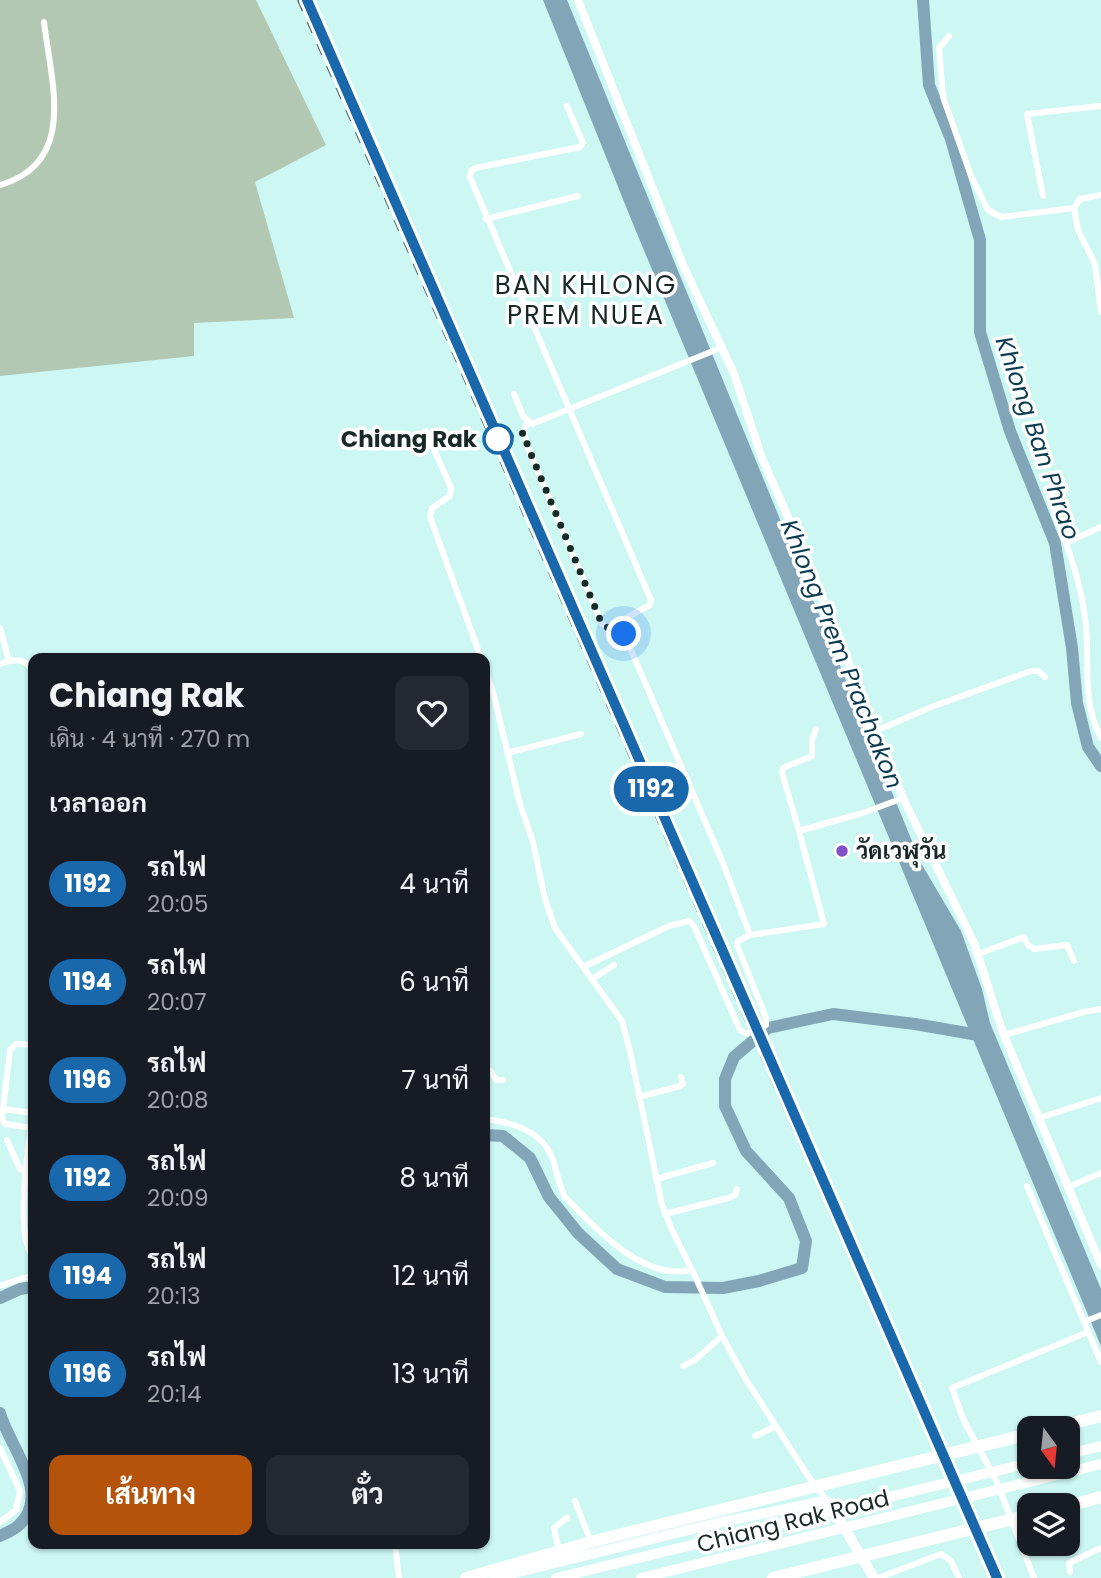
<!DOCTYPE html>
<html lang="th">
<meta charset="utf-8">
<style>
body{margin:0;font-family:Poppins,Sarabun,sans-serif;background:#242831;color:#f1f3f6;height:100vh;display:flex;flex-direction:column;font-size:26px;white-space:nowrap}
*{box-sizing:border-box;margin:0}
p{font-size:23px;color:#9ea1a6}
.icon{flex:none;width:38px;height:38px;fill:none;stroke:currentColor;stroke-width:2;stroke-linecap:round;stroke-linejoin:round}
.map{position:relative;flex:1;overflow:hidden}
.details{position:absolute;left:28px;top:653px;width:462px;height:896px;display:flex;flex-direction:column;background:#171b24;border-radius:14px;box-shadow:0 2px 5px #0004}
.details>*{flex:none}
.badge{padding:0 14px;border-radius:23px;font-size:24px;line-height:46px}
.needle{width:46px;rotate:165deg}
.controls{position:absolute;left:1017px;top:1416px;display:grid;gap:14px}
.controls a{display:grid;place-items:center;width:63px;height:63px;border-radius:14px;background:#171b24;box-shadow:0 2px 5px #0004;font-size:35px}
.you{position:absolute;width:35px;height:35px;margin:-18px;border:5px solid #fff;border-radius:50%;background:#1a73e8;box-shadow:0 0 0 10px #1a73e833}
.map>.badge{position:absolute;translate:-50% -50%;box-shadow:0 0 0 4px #fff}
h2{padding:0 21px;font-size:26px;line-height:63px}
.round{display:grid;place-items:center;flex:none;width:74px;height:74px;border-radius:14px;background:#242831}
.headline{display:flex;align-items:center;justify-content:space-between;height:119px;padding:0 21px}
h1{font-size:33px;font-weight:700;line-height:52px}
.button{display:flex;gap:14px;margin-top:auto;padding:14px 21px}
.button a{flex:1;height:80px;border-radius:14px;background:#b45309;color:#fff;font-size:28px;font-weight:700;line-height:80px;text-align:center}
.button a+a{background:#242831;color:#f1f3f6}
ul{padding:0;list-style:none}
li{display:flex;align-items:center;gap:21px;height:98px;padding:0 21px}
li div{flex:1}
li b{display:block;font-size:26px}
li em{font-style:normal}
li .badge{min-width:77px;font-weight:700;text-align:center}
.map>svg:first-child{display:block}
</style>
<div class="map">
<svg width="1101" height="1578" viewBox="0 0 1101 1578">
<rect width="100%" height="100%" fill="#cdf7f3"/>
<!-- green -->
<path fill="#b3c8b3" d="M0 0H256L326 145 255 182 294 318 194 323V356L0 376Z"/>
<!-- water -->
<path fill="#83a5b8" d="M543 0H567L921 863 961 931 982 989 990 1023 1101 1289V1346L633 224Z"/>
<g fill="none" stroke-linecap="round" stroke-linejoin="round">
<!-- river -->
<path stroke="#83a5b8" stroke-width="12" d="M923 0 929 85 951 139 980 240V332L1010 431 1055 543 1072 648 1077 703 1088 747 1101 766
M485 1135 503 1136 530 1158 549 1197 578 1233 617 1269 665 1287 723 1288 759 1281 802 1268 806 1241 789 1198 746 1151 725 1106V1079L734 1057 768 1028 833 1014 915 1024 984 1036
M0 1298 20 1289 33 1287
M0 1413C8 1445 53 1494 19 1525 14 1530 6 1533 0 1536"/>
<!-- minor -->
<path stroke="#fff" stroke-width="6" d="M949 36 939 48 943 97 971 176 988 210 1001 217 1074 208
M567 106 583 143 580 147 475 168 471 171 470 177 651 600 650 605 626 618 622 628 624 634 723 863 750 935
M0 185C78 163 51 82 44 22
M1101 195 1080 199 1074 208 1078 230 1095 264 1101 312
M1043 196 1027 114 1101 106
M486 219 578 196
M514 394 523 416 532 424 723 347
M527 422 524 433 528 448 602 624 612 630 622 628
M426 431 451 488 450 496 432 508 430 517 481 658
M1051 503C1065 540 1080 578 1085 617 1091 659 1080 697 1101 738
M1066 543 1101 527
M0 628 9 661
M0 664C14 659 26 657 33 672
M485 668 494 696 520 804 533 842 545 899 555 928 622 1021 630 1051 662 1205 672 1230 694 1274 722 1336 745 1378 810 1479 828 1502
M875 731 934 706 1031 671H1038L1045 677
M507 753 581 734
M863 813 903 798
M799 831 782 773 783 768 812 756V740L816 729
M978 954 1024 937 1028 945 1034 949 1067 945 1074 961
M583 967 669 926 689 921 694 926 740 1030 747 1034 766 1025V1018L737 945 738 941 750 935 824 924 799 831 859 814
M592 979 614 965
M1004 1035 1084 1012 1101 1009
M33 1045 16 1044 10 1050 2 1118 5 1124 33 1128
M485 1068 490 1070 496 1080H503
M639 1097 680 1086 683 1084 681 1077
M3 1109 33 1113
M33 1111C29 1140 14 1237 33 1257
M1039 1118 1101 1098
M485 1119C512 1122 543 1131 553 1160 557 1173 559 1185 565 1197 598 1230 642 1281 692 1270
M7 1140 20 1169 33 1173
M656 1179 713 1163
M1027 1186 1101 1362
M1068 1187 1101 1173
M665 1214 728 1198 735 1195 737 1189
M0 1286 27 1277H33
M1084 1322 1101 1315
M683 1366 695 1360 722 1336
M755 1436 776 1426
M0 1448 20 1491 16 1510 0 1522
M575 1501 591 1542
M395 1544 399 1578
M559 1551 554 1528 567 1518
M1070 1572 1069 1563 1101 1548
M878 1578 941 1554 951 1561 959 1578
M1034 1578 996 1480 964 1421 952 1388 1088 1332"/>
<!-- tertiary -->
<path stroke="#fff" stroke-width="8" d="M578 0 683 265 734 374 762 458 815 579 903 798 974 943 1003 1033 1101 1265"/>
<!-- secondary -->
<path stroke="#fff" stroke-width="10" d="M1068 1454 1101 1446
M494 1578 717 1523 819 1502H828L833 1509 874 1578
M556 1578 1029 1463
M641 1578 1101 1464"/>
<!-- motorway -->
<path stroke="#fff" stroke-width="12" d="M1054 1428 1101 1416
M1068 1506 1101 1497
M466 1578 602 1539 1029 1434
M773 1578 1029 1515"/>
<!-- rail -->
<path stroke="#546d6a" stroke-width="2" stroke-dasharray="12 12" stroke-linecap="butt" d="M298 0 990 1578
M312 0 501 437
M673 828 1002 1578"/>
</g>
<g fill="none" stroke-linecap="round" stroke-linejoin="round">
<!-- line casing -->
<g stroke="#fff" stroke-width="16">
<path id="line" d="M307 0 997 1578"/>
</g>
<!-- line -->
<use href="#line" stroke="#1968ab" stroke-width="10"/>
<!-- walk -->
<path stroke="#192927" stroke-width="7" stroke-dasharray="0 12.6" d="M498 439 524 433 528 447 602 624 612 630 622 628 624 634"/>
</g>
<!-- markers -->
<circle fill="#fff" stroke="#1968ab" stroke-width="3.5" cx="498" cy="439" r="14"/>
<circle fill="#8050c8" stroke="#fff" stroke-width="2.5" cx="842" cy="851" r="7"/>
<g text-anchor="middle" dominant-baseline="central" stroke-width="7" stroke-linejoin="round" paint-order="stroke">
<!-- stop labels -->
<g font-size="23" font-weight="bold" fill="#192927" stroke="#fff" text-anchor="end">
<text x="477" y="439">Chiang Rak</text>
</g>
<!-- poi labels -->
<g font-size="23" font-weight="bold" fill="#192927" stroke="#fff" text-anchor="start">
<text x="856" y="851">วัดเวฬุวัน</text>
</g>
<!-- street labels -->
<g font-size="23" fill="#192927" stroke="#fff">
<text transform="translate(793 1521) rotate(-14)">Chiang Rak Road</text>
</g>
<!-- water labels -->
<g font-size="24" font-style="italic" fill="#0b3b50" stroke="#fff">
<text transform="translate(1038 438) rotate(71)">Khlong Ban Phrao</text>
<text transform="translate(842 654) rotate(68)">Khlong Prem Prachakon</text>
</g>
<!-- quarter labels -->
<g font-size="26" letter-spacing="2" fill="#192927" stroke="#fff">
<text x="586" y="285">BAN KHLONG<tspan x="586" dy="30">PREM NUEA</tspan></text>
</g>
</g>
</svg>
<div class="controls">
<a><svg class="needle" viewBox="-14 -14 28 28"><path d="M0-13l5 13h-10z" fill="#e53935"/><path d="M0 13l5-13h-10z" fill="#9ea1a6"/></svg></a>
<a><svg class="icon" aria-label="layers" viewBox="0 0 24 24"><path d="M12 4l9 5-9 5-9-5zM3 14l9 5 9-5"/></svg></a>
</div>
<div class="you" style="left:624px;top:634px"></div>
<b class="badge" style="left:651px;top:789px;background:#1968ab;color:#fff">1192</b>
<section class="details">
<div class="headline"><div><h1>Chiang Rak</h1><p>เดิน · 4 นาที · 270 m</p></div><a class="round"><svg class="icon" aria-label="heart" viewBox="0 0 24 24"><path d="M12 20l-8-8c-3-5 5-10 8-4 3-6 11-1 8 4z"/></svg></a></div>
<h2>เวลาออก</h2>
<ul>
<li><span class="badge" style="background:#1968ab;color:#fff">1192</span><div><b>รถไฟ</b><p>20:05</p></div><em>4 นาที</em></li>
<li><span class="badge" style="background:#1968ab;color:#fff">1194</span><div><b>รถไฟ</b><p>20:07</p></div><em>6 นาที</em></li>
<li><span class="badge" style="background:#1968ab;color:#fff">1196</span><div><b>รถไฟ</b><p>20:08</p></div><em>7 นาที</em></li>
<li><span class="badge" style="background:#1968ab;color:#fff">1192</span><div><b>รถไฟ</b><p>20:09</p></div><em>8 นาที</em></li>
<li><span class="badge" style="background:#1968ab;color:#fff">1194</span><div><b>รถไฟ</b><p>20:13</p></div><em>12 นาที</em></li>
<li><span class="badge" style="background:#1968ab;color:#fff">1196</span><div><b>รถไฟ</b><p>20:14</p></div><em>13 นาที</em></li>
</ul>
<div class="button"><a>เส้นทาง</a><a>ตั๋ว</a></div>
</section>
</div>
